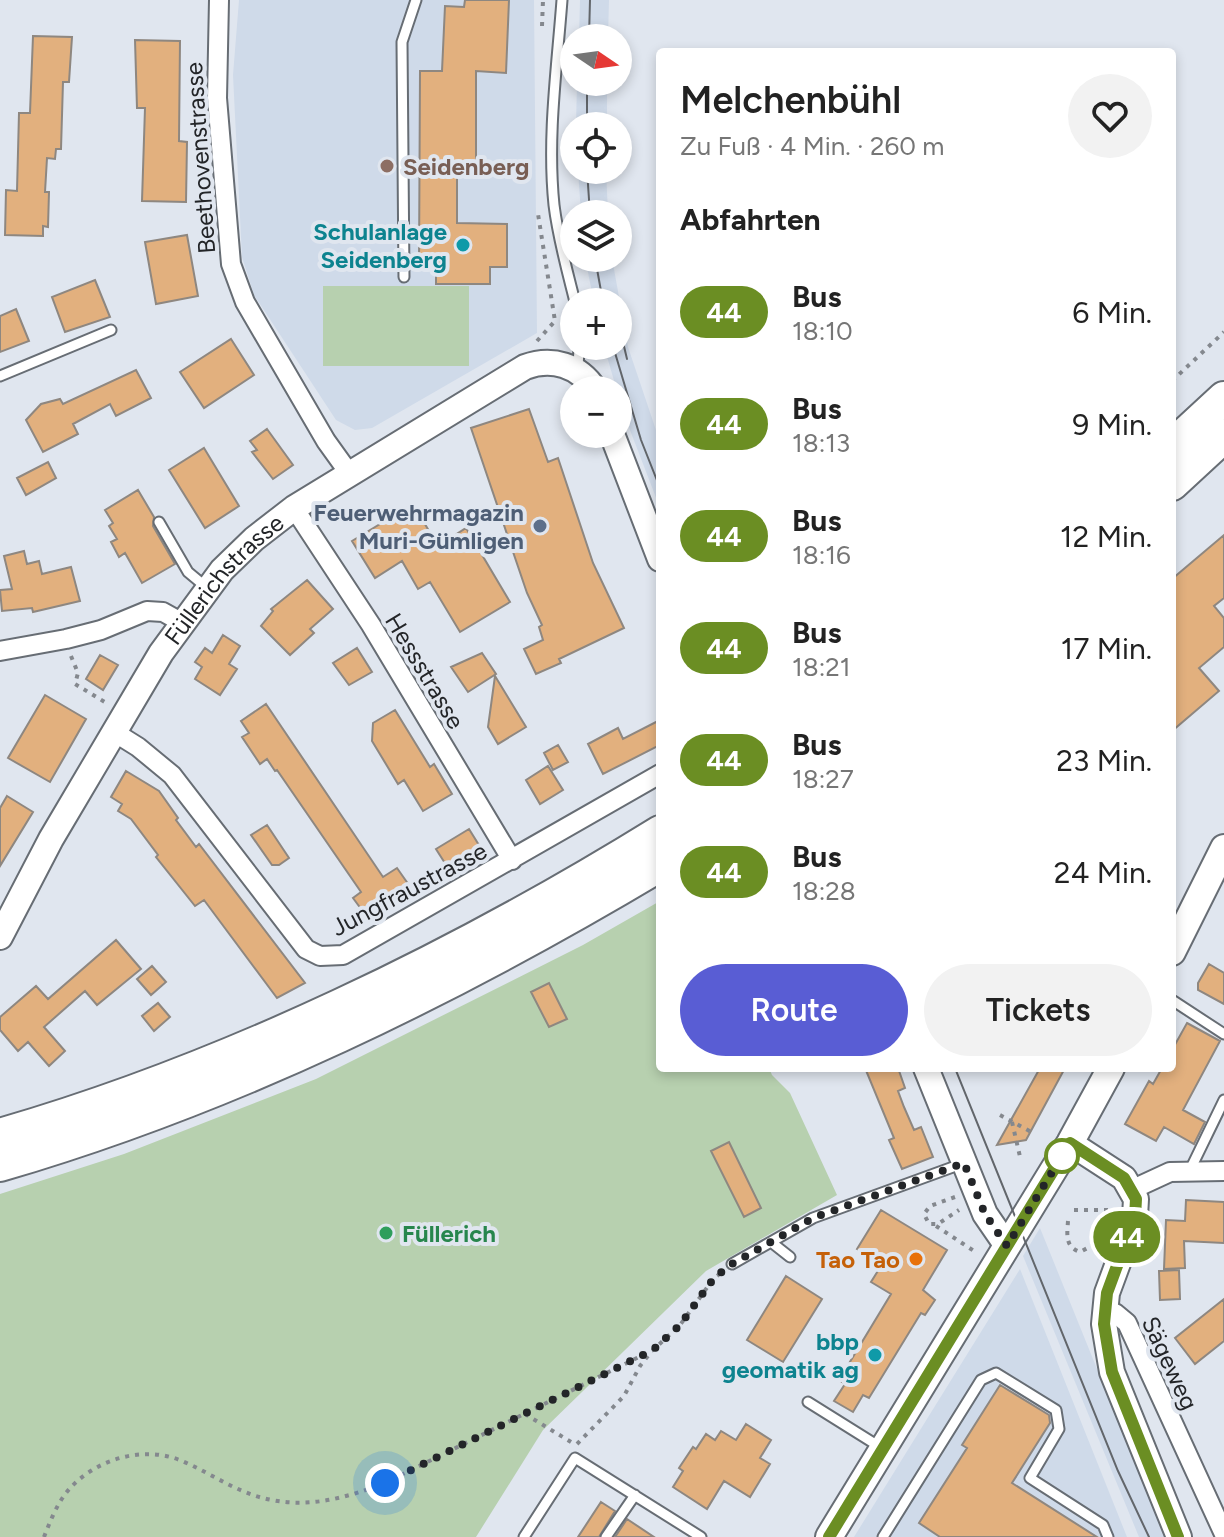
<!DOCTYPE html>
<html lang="de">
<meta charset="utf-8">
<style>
body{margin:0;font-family:Figtree,sans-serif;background:#f2f2f2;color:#222;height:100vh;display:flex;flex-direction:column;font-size:30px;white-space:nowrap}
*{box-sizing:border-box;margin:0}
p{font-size:26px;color:#767676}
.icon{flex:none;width:44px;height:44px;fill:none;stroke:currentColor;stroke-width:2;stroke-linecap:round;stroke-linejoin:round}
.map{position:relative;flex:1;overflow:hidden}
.details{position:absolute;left:656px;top:48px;width:520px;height:1024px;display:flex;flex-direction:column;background:#fff;border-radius:8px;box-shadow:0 4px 12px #0003}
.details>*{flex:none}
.badge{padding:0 16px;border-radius:26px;font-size:28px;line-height:52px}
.needle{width:52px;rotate:103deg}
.tools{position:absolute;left:560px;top:24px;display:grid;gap:16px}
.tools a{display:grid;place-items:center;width:72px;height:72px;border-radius:50%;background:#fff;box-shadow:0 4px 12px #0003;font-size:40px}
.you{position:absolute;width:40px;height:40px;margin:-20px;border:6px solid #fff;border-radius:50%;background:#1a73e8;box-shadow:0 0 0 12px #1a73e833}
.map>.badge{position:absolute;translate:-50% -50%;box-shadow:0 0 0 4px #fff}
h2{padding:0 24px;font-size:30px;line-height:72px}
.round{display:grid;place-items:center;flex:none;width:84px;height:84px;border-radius:42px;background:#f2f2f2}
.summary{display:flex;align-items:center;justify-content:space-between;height:136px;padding:0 24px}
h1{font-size:38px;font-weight:600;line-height:60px}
.primary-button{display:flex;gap:16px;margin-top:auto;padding:16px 24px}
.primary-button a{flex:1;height:92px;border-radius:48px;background:#595dd4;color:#fff;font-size:32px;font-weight:600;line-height:92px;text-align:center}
.primary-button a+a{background:#f2f2f2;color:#222}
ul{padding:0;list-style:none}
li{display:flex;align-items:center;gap:24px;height:112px;padding:0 24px}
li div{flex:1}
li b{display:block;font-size:30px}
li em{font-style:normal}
li .badge{min-width:88px;font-weight:700;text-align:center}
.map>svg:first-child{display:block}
</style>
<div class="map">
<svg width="1224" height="1537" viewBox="0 0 1224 1537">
<rect width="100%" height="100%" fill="#e0e6ef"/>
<!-- built -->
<path fill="#cfdae9" d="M239 0H534L537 333 372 428 355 430 336 420 254 295 242 257 233 75Z
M580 0H609L608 38H579Z
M577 82H607V126H576Z
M578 170H606L608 214H581Z
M585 258H612L628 347 660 442V508L623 412 604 346H618V302H594Z
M1040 1228 1165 1537H1139L1023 1256Z
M1020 1269 1127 1537H854L935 1406Z"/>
<!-- green -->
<path fill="#b7d0af" d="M323 286H469V366H323Z
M660 901V1068H769L772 1075 790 1093 837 1195 706 1271 543 1430 476 1537H0V1194L124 1154 316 1079 583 945Z"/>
<!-- building -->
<path fill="#e2b07e" stroke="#8e8780" stroke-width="2" d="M465 0H509L506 73 476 71V172H457V223L507 224V267H490V284H436V267H419L420 71H442L445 6 464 7Z
M33 36 72 37 69 82H63L61 149H56L55 159 47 158 45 192H49L48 227 43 226V236L5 235 6 190 17 191 19 113H30Z
M135 40 180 41 179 141 187 142 186 202 142 201 145 108H137Z
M187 235 198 296 156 304 145 242Z
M95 280 110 317 65 332 52 297Z
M16 309 29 341 0 352V316Z
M231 339 254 375 204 408 180 372Z
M136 370 151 398 116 416 110 404 73 424 78 434 43 452 26 420 41 404 60 399 63 404Z
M529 409 548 462 558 458 593 563 624 628 559 659 561 663 536 674 524 649 543 640 539 627 542 625 527 593 471 428Z
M267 429 293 465 273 479 252 452 257 450 250 441Z
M204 448 239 506 205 528 169 470Z
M48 462 56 478 26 495 17 478Z
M138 490 154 517 153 526 175 564 142 583 125 553 119 557 111 542 117 539 109 526 113 523 105 510Z
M413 504 438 546 466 528 510 602 460 632 430 582 418 589 402 561 375 578 352 541Z
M1224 535V598L1214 606 1224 618V647L1199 668 1219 691 1172 731V579Z
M24 551 27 564 39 561 42 574 71 567 80 601 33 612 32 608 2 611 0 590 12 589 4 556Z
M307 580 333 609 310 629 314 633 290 655 261 626 273 611 271 609Z
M223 635 240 646 229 664 237 669 220 695 195 679 202 667 195 662 205 648 212 653Z
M357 648 372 672 349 685 333 663Z
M482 653 496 674 468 692 451 667Z
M100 655 118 665 103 690 86 679Z
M495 676 526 727 498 744 488 727Z
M45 695 86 719 50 782 8 758Z
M266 704 383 877 397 868 411 888 367 917 353 898 361 892 277 770 275 771 267 759 260 764 242 737 249 733 241 721Z
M395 710 430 767 434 764 452 794 423 811 404 780 398 784 372 741 373 723Z
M660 720V745L603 774 588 744 618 728 623 739Z
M558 745 568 762 553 770 544 753Z
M548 766 563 790 540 804 526 780Z
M126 771 159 791 178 818 176 820 196 847 199 844 305 983 277 998 204 900 195 906 156 857 158 855 131 819 118 811 122 804 111 797Z
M7 796 33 812 0 866V808Z
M267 825 289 858 279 865H272L251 835Z
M469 829 482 850 459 864 458 862 448 868 436 849Z
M116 940 141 969 97 1005 85 991 44 1027 65 1051 49 1066 28 1042 18 1051 0 1030V1017L36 986 48 999Z
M1209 964 1224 973V1004L1198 990V983Z
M152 966 166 982 151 995 137 979Z
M549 983 567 1019 549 1027 531 992Z
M158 1003 170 1017 154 1031 142 1016Z
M1187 1023 1220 1041 1183 1110 1205 1122 1194 1144 1164 1127 1156 1141 1125 1124 1149 1081 1153 1084 1162 1068H1172V1050Z
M865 1068H898L905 1088 898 1091 904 1107 914 1130 921 1127 933 1157 902 1169 889 1140 894 1138Z
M1040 1068H1065L1026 1140 997 1145Z
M729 1142 761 1208 744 1217 711 1151Z
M1186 1200 1224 1202V1243L1184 1241 1185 1268 1164 1269 1166 1220 1185 1221Z
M881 1210 947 1250 923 1290 935 1300 925 1315 921 1313 869 1398 863 1395 853 1412 834 1401 845 1384 839 1380 891 1294 871 1282 881 1266 857 1249Z
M1179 1270 1180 1299 1160 1300 1159 1271Z
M786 1276 822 1299 783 1362 747 1340Z
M1224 1299V1341L1195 1364 1175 1338Z
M1000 1385 1049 1415 1050 1423 1012 1483 1097 1537H940L919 1523 967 1448 962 1445Z
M746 1424 771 1440 760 1458 770 1464 750 1497 724 1481 707 1509 673 1487 683 1471 679 1468 693 1447 696 1449 706 1434 715 1440 721 1431 736 1440Z
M601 1502 615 1511 599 1537H578Z
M627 1519 654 1537H615Z"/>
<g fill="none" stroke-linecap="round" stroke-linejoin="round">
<!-- lane casing -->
<g stroke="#676d74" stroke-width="13">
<path id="lane" d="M562 0C557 68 547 136 554 205 558 238 567 270 575 302
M404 277 402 42 416 0
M578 370 579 346
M0 376 111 330
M159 522 188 572 206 587
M1172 1000 1224 1034
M1190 1170 1224 1100
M771 1242 790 1257
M732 1264 813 1218 964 1163
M808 1402 880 1447
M524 1537 575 1458 701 1537
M606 1537 635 1495
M883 1537 981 1380 996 1373 1056 1410 1059 1429 1030 1478 1103 1525 1108 1537"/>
</g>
<!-- street casing -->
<g stroke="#676d74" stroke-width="22">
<path id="street" d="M219 0 217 98 231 264 245 302 326 441 349 473
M294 508 371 625 512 860
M0 651 66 639 101 630 147 611 163 612 181 622
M114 732 138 747 172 775 306 949 320 956 343 955 660 774
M1131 1190 1170 1172 1224 1171
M1104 1311 1115 1313 1127 1323 1224 1534"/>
</g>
<!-- secondary casing -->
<g stroke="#676d74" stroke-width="28">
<g id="secondary">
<path d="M612 434 660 559"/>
<path id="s1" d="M0 937 51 839 161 653 222 570 254 539 294 508 525 367C552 357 579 365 595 390"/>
<path d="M926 1068 985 1214 1007 1246"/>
<path d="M1070 1143 1124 1178 1136 1199 1135 1217 1107 1293 1104 1324 1112 1372 1179 1537"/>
</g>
</g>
<!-- primary casing -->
<g stroke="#676d74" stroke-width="30">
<path id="primary" d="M1172 952 1224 848
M829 1537 1070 1143 1111 1068"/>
</g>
<!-- highway casing -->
<g stroke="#676d74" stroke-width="36">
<path id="highway" d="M1172 446 1224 398
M1172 484 1224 436
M0 1135C228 1069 458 957 660 832
M0 1165C233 1097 452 989 660 865"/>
</g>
<!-- path -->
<path stroke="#84888e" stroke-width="4" stroke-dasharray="4 6" stroke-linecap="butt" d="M542 26 543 0
M537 341 555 321 538 214
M1172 381 1224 332
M71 656 78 673 75 684 108 704
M1000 1115 1033 1133
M1012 1122 1021 1161
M955 1197 930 1206 924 1214 929 1224H938L959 1210
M1074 1210H1114
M1068 1221C1067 1235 1065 1247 1080 1252L1095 1244 1106 1224
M936 1226 974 1251
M525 1414 571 1442
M577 1444 624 1396 640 1366 651 1352
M44 1537C50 1522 56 1506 66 1493 92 1460 143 1444 182 1461 213 1474 238 1494 272 1500 312 1508 348 1497 385 1483L653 1350 680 1325 714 1278 721 1273"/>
<!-- lane -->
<use href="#lane" stroke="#fff" stroke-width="9"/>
<!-- street -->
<use href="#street" stroke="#fff" stroke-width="18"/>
<!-- secondary -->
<use href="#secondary" stroke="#fff" stroke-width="24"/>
<!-- primary -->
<use href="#primary" stroke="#fff" stroke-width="26"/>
<!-- highway -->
<use href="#highway" stroke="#fff" stroke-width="32"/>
<!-- tram -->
<path stroke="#62666b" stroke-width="2" d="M589 38 590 0
M587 126V82
M587 170 590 214
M595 258 603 302
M618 321 627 359
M613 346 641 440 660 488
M955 1068 1118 1471 1149 1537"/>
</g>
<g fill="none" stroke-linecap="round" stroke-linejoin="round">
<!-- line casing -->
<g stroke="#fff" stroke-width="18">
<path id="line" d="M829 1537 1070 1143 1124 1178 1136 1199 1135 1217 1107 1293 1104 1324 1112 1372 1178 1537"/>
</g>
<!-- line -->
<use href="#line" stroke="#6b8e23" stroke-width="12"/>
<!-- walk -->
<path stroke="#232528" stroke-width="8" stroke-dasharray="0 14.4" d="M385 1483 653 1350 680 1325 714 1278 732 1264 813 1218 964 1163 985 1214 1007 1246 1063 1154 1062 1156"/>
</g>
<!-- markers -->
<circle fill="#8d6e63" stroke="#e0e6ef" stroke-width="3" cx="387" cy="166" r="8"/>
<g fill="#0f9aa8" stroke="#e0e6ef" stroke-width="3">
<circle cx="463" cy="245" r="8"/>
<circle cx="875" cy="1355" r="8"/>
</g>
<circle fill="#5c6f8a" stroke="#e0e6ef" stroke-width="3" cx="540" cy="526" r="8"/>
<circle fill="#fff" stroke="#6b8e23" stroke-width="4" cx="1062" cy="1156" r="16"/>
<circle fill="#2e9e5b" stroke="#e0e6ef" stroke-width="3" cx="386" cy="1233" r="8"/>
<circle fill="#e8710a" stroke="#e0e6ef" stroke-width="3" cx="916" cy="1259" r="8"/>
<g text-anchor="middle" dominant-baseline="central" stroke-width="8" stroke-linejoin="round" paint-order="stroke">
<!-- street labels -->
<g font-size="24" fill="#232528" stroke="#e0e6ef">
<text transform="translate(200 158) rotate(-94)">Beethovenstrasse</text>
<text stroke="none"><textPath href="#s1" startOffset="424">Füllerichstrasse</textPath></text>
<text transform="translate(425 671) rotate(59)">Hessstrasse</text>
<text transform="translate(409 889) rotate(-28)">Jungfraustrasse</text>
<text transform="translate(1170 1363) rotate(65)">Sägeweg</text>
</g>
<!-- education labels -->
<g font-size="24" font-weight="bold" fill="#785e54" stroke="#e0e6ef" text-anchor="start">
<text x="403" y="166">Seidenberg</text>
</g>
<!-- culture labels -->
<g font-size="24" font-weight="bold" fill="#0d838f" stroke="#e0e6ef" text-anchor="end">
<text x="447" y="231">Schulanlage<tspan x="447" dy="28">Seidenberg</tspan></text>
<text x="859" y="1341">bbp<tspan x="859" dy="28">geomatik ag</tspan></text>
</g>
<!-- service labels -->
<g font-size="24" font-weight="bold" fill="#4e5e75" stroke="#e0e6ef" text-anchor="end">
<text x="524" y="512">Feuerwehrmagazin<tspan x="524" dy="28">Muri-Gümligen</tspan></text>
</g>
<!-- leisure labels -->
<g font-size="24" font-weight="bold" fill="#27864d" stroke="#e0e6ef" text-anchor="start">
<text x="402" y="1233">Füllerich</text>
</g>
<!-- food labels -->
<g font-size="24" font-weight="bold" fill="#c56008" stroke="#e0e6ef" text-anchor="end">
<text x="900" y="1259">Tao Tao</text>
</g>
</g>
</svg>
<div class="tools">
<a><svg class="needle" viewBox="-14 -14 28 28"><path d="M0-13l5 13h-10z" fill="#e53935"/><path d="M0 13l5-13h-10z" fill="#767676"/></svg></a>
<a><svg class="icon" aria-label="locate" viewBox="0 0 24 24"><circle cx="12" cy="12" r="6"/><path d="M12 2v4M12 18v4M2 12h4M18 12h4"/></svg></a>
<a><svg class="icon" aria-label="layers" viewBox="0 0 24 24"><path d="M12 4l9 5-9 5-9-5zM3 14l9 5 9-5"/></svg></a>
<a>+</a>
<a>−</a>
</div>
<div class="you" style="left:385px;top:1483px"></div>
<b class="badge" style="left:1127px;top:1237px;background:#6b8e23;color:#fff">44</b>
<section class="details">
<div class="summary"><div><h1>Melchenbühl</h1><p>Zu Fuß · 4 Min. · 260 m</p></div><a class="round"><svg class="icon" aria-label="heart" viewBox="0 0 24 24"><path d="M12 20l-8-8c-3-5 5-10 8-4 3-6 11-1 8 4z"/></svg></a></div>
<h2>Abfahrten</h2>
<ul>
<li><span class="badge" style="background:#6b8e23;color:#fff">44</span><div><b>Bus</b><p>18:10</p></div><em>6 Min.</em></li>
<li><span class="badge" style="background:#6b8e23;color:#fff">44</span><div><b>Bus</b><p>18:13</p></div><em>9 Min.</em></li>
<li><span class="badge" style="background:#6b8e23;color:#fff">44</span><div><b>Bus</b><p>18:16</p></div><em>12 Min.</em></li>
<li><span class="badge" style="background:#6b8e23;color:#fff">44</span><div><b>Bus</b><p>18:21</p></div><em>17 Min.</em></li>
<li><span class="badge" style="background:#6b8e23;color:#fff">44</span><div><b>Bus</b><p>18:27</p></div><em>23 Min.</em></li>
<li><span class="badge" style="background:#6b8e23;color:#fff">44</span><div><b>Bus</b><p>18:28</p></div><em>24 Min.</em></li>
</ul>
<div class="primary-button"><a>Route</a><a>Tickets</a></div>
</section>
</div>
